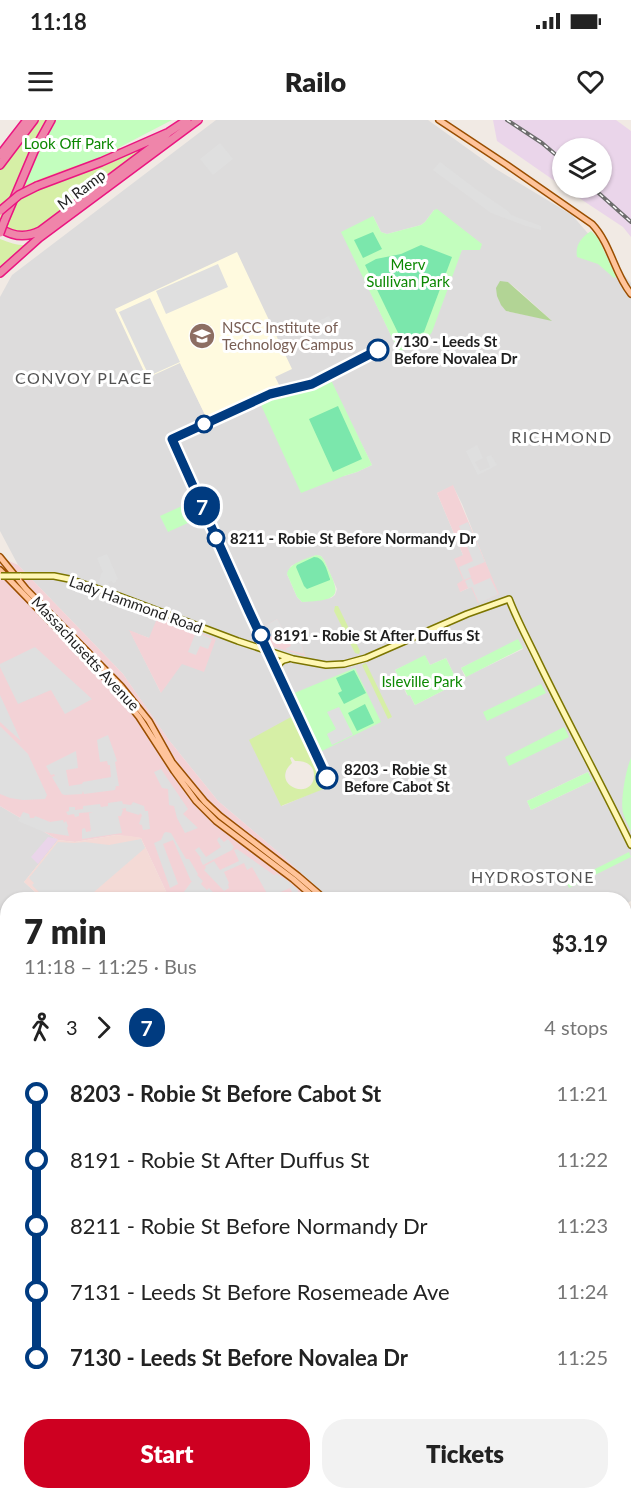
<!DOCTYPE html>
<meta charset="utf-8">
<style>
body{margin:0;font-family:Lato,sans-serif;background:#f2f2f2;color:#222;height:100vh;display:flex;flex-direction:column;font-size:22px;white-space:nowrap}
*{box-sizing:border-box;margin:0}
p{font-size:20px;color:#767676}
.icon{flex:none;width:33px;height:33px;fill:none;stroke:currentColor;stroke-width:2;stroke-linecap:round;stroke-linejoin:round}
.map{position:relative;flex:1;overflow:hidden}
.panel{position:absolute;left:0px;top:772px;width:632px;height:608px;display:flex;flex-direction:column;background:#fff;border-radius:24px 24px 0 0;box-shadow:0 2px 4px #0004}
.panel>*{flex:none}
.badge{padding:0 12px;border-radius:20px;font-size:21px;line-height:39px}
.tools{position:absolute;left:552px;top:18px;display:grid;gap:12px}
.tools a{display:grid;place-items:center;width:60px;height:60px;border-radius:50%;background:#fff;box-shadow:0 2px 4px #0004;font-size:30px}
.map>.badge{position:absolute;translate:-50% -50%;box-shadow:0 0 0 3px #fff}
.legs{display:flex;align-items:center;gap:9px;height:66px;padding:0 24px;font-size:20px}
.legs p{margin-inline-start:auto}
.head{display:flex;align-items:center;justify-content:space-between;height:102px;padding:0 24px}
h1{font-size:33px;font-weight:800;line-height:45px}
.button{display:flex;gap:12px;margin-top:auto;padding:12px 24px}
.button a{flex:1;height:69px;border-radius:24px;background:#ce0021;color:#fff;font-size:24px;font-weight:800;line-height:69px;text-align:center}
.button a+a{background:#f2f2f2;color:#222}
ul{padding:0 24px;list-style:none}
li{display:flex;align-items:center;gap:21px;height:66px;font-size:22px}
li i{display:grid;place-items:center;width:9px;height:100%;margin:0 8px;background:currentColor}
li i::after{content:'';width:15px;height:15px;margin:-8px;border:4px solid;border-radius:50%;background:#fff}
li p{margin-inline-start:auto}
li:first-child i{background:linear-gradient(#0000 50%,currentColor 0)}
li:last-child i{background:linear-gradient(currentColor 50%,#0000 0)}
.status{display:flex;justify-content:space-between;align-items:center;height:42px;padding:0 30px;background:#fff;direction:ltr}
.status svg{height:16px;fill:currentColor}
header{display:flex;justify-content:space-between;align-items:center;height:78px;padding:0 24px;background:#fff;font-size:27px;font-weight:800}
.map>svg:first-child{display:block}
</style>
<div class="status"><b>11:18</b><svg viewBox="0 0 49 12"><path d="M0 12V9h3v3zM5 12V6h3v6zM10 12V3h3v9zM15 12V0h3v12zM26 1h20v11H26zM47 4h2v5h-2z"/></svg></div>
<header><svg class="icon" aria-label="menu" viewBox="0 0 24 24"><path d="M4 6h16M4 12h16M4 18h16"/></svg>Railo<svg class="icon" aria-label="heart" viewBox="0 0 24 24"><path d="M12 20l-8-8c-3-5 5-10 8-4 3-6 11-1 8 4z"/></svg></header>
<div class="map">
<svg width="631" height="1379" viewBox="0 0 631 1379">
<rect width="100%" height="100%" fill="#f1eae4"/>
<!-- residential -->
<path fill="#dddcdc" fill-rule="evenodd" d="M216 0H428L496 49 572 95 631 163V781L624 785V780H329L324 774 278 732 218 681 168 619 123 554 18 445 0 411V177L12 155ZM434 90 480 130H462L399 232 365 161 373 96 381 112 387 114 421 105 425 102ZM508 162 518 170 551 200 506 191ZM180 243 275 257 279 265 207 299ZM330 260 372 345 357 352 344 356 261 285 275 279 310 270ZM453 366 462 384 498 474 471 467 460 472 464 461 463 435 437 373ZM316 435 321 436 324 440 337 469 335 475 331 478 302 482 297 477 287 454 291 446ZM130 511 149 518 161 573ZM518 520 523 529 465 557 461 548ZM425 536 430 545 446 538 458 563 415 585 410 575H407L395 550ZM291 598 326 667 282 686ZM588 652 592 661 531 690 527 681Z
M0 686 58 720 24 762 44 780H8L7 839 0 841Z
M631 787V831L624 834V791Z
M631 837V880L625 883 628 888 631 887V913L628 907 624 909V840Z
M0 1022H1L8 1048V1372H575L578 1379H0Z
M631 1058V1174L624 1177V1062Z"/>
<!-- commercial -->
<path fill="#f3d2d6" d="M453 365 499 474 478 483 471 467 460 472 457 464 463 460 454 439 463 435 437 373Z
M0 437 18 445 123 554 168 619 218 681 278 732 324 774 329 780H170L141 718 116 715 75 722 58 720 0 686Z
M158 496 216 519 204 552 182 544 161 573 129 510 149 518Z
M277 499 285 513 298 512 305 536 267 525 261 508Z
M624 1271 631 1287V1379H585L582 1373 624 1372Z"/>
<!-- industrial -->
<path fill="#ead5ea" d="M493 0H616L631 11V117L623 107 564 68H602V28H562V66L497 21Z
M48 717 58 719 38 744 31 737Z
M631 939V1020L624 1024V942Z"/>
<!-- education -->
<path fill="#fffadf" d="M237 132 292 249 275 257 279 265 207 299 180 243 147 258 115 189Z"/>
<!-- military -->
<path fill="#f4dad6" d="M116 715 130 716 141 718 170 780H44L24 762 58 720 75 722Z
M7 839V1048L1 1023 0 1022V841Z"/>
<!-- construction -->
<path fill="#c6c2af" d="M631 1174V1266L624 1252V1177Z"/>
<!-- grass -->
<path fill="#d6efa6" fill-rule="evenodd" d="M38 0H48L32 27 0 103V50Z
M159 19 110 56 91 68 43 108 28 115 4 110 25 57 110 29 120 28 122 30 31 64 26 67 29 74 75 54 123 37Z
M0 119C11 123 18 126 30 125L7 140 0 148Z
M335 486H338L360 531 359 534 355 533 334 491Z
M366 543 392 597 388 599 362 545Z
M291 597 293 599 326 668 281 686 249 620ZM292 637 295 641C305 640 315 645 314 657 311 682 269 664 292 643L290 638Z"/>
<!-- forest -->
<path fill="#b2d495" d="M500 161 508 162 552 201 506 191 501 185 497 176 496 168Z"/>
<!-- park -->
<path fill="#c3febe" d="M55 0H172L97 39 62 50 20 67 33 40Z
M437 89 482 124 480 130H462L432 212 427 219 399 232 341 112 373 96 381 112 387 114 421 105 425 102 434 90Z
M591 111 598 118 616 157 614 158 598 144 577 137C575 125 581 118 591 111Z
M331 260 372 345 357 352 344 356 301 373 261 285 275 279 310 270Z
M182 386 190 402 168 412 160 396Z
M316 435 321 436 324 440C339 473 346 480 302 482L297 477 287 454C289 443 306 439 316 435Z
M518 519 523 528 466 557 461 548Z
M425 535 430 545 446 538 458 563 415 585 410 575 408 576 395 550Z
M355 548 381 602 320 632 292 574Z
M541 564 546 573 487 601 483 592Z
M564 607 569 617 509 646 505 637Z
M631 638V711C628 705 625 699 623 693 620 681 626 649 631 638Z
M588 652 592 661 531 690 527 681Z
M629 732 631 737 569 768 567 763Z"/>
<!-- pitch -->
<path fill="#7be7ac" d="M373 112 382 129 363 138 354 120Z
M421 125 452 137 424 212 402 221 365 145 376 139 401 134Z
M338 286 362 339 333 352 309 299Z
M314 437C324 437 327 450 330 459V460L307 469 304 466 296 447 297 445Z
M354 550 366 573 344 584 338 573 342 571 336 558Z
M365 584 374 603 357 611 348 593Z"/>
<!-- parking -->
<path fill="#dfdfdf" d="M220 23 233 39 213 55 200 39Z
M440 42 477 70 508 91 511 95 541 106V110L526 106 491 93 433 50Z
M218 144 228 167 166 194 156 171Z
M150 178 180 242 149 256 119 192Z
M329 196 341 219 337 221 338 224 326 230 325 227 321 229 310 205Z
M477 325 483 338 475 342 480 351 490 347 486 337 491 335 497 345 478 355 466 331Z
M468 402 485 442 468 449 471 457 464 460 459 447 473 441 459 406Z
M107 434 118 459 116 460V462L113 463 112 461 108 462 110 467 99 464 101 454 103 452 97 438Z
M471 458 474 465 490 458 498 474 479 483 472 467 468 468 465 461Z
M277 499 285 513 298 512 304 534 285 529 291 526 288 518 283 520 271 516 268 518 263 507Z
M196 512 212 519 208 529 200 526 196 535 188 532Z
M35 527 92 579 65 594 51 570 18 584 0 547V544Z
M0 575 21 621 0 602Z
M339 587 353 615 332 625 327 614 336 609 327 592Z
M0 606 28 634 47 675 45 679 23 680 10 678 0 674Z
M108 615 115 635 117 641 115 642 119 666H116L115 670 84 674 83 671 82 674 65 675 62 674 52 657 55 656 54 654 51 655 46 646 76 631 78 648 66 650 69 666 82 664 83 662 111 657 110 645H108L107 641 100 642 97 620Z
M161 649 188 689 183 694 198 708 185 713 177 698 174 686 169 685 168 669 162 668 154 652Z
M122 681 123 684 131 685 133 682 144 686 145 691H148L150 709 143 710 142 705 139 704 142 695 140 693 139 695 126 691V688L121 689 123 690 121 696H118L122 713 82 719V709L85 708 86 712 91 711 89 693 93 692 79 693V696L75 697 74 694 68 695 66 692 69 691V687H75V690L83 689V686L100 684 101 687 108 686V683Z
M23 692 29 694 30 698H34L35 696 50 702 63 700 64 703 66 701 68 706 67 708 69 716 44 712 18 701Z
M166 712 171 713 186 739H189L198 754 197 755 203 761 201 764 207 770 209 768 215 774 209 780H178L192 761H191L173 720 163 724 178 764 170 768 154 723 161 720 164 713Z
M219 717 224 722 228 719 234 727 232 730 203 745 200 739 201 738 195 730 199 727 206 737 221 727 217 720Z
M141 719 145 728 87 778 82 772 73 780H53L47 775 44 777 32 765 34 763 29 758 58 722 74 723 85 722 109 725Z
M237 729 274 755 277 754 288 761 297 769 299 774 302 773 306 780H296L290 768 269 777 252 747 247 750 244 743 224 752 229 763 228 764 229 768 224 771 204 750 206 748 205 746 214 741 220 750 239 741 234 730Z
M6 899 8 906 7 931 0 933V901Z"/>
<g fill="none" stroke-linecap="round" stroke-linejoin="round">
<!-- secondary casing -->
<g stroke="#7c7500" stroke-width="8">
<path id="secondary" d="M20 456H54L69 459 116 475 238 521 293 539 326 545 344 544 366 538 467 494 509 479C517 500 528 520 538 541 568 603 601 663 631 725
M278 552C278 544 280 540 288 539
M624 935 631 930
M0 1165 8 1162
M624 1261 631 1276
M135 1372 138 1379"/>
</g>
<!-- primary casing -->
<g stroke="#9a4e00" stroke-width="8">
<path id="primary" d="M439 0 507 45 592 104C611 124 614 153 631 174
M0 437 26 469 121 566 149 601 172 642 205 682 220 696 298 756 319 774 323 780
M0 450 118 571 139 597 174 651 196 681 216 701 293 759 317 780"/>
</g>
<!-- highway casing -->
<g stroke="#eb1580" stroke-width="10">
<path id="highway" d="M0 35 27 0
M0 45 34 0
M37 66 101 42 167 13
M4 102 35 29 51 0
M0 108C13 117 26 118 40 111L160 21 169 12 187 0
M0 153 39 118 198 0"/>
</g>
<!-- secondary -->
<use href="#secondary" stroke="#fff7b4" stroke-width="5"/>
<!-- primary -->
<use href="#primary" stroke="#ffc49b" stroke-width="5"/>
<!-- highway -->
<use href="#highway" stroke="#ef85aa" stroke-width="7"/>
<!-- rail casing -->
<g stroke="#6d6d6d" stroke-width="4">
<path id="rail" d="M507 0 542 23 562 40
M593 68 631 102"/>
</g>
<!-- rail -->
<use href="#rail" stroke="#fff" stroke-width="1.5" stroke-dasharray="4.5" stroke-linecap="butt"/>
<!-- secondary-bridge casing -->
<g stroke="#7c7500" stroke-width="8" stroke-linecap="butt">
<path id="secondary-bridge" d="M1 456H20"/>
</g>
<!-- highway-bridge casing -->
<g stroke="#eb1580" stroke-width="10" stroke-linecap="butt">
<path id="highway-bridge" d="M0 91 19 75 37 66
M0 113 4 102"/>
</g>
<!-- secondary-bridge -->
<use href="#secondary-bridge" stroke="#fff7b4" stroke-width="5"/>
<!-- highway-bridge -->
<use href="#highway-bridge" stroke="#ef85aa" stroke-width="7"/>
</g>
<g fill="none" stroke-linecap="round" stroke-linejoin="round">
<!-- line-1 casing -->
<g stroke="#fff" stroke-width="14">
<path id="line-1" d="M327 658 249 491 172 319 270 274 312 264 378 230"/>
</g>
<!-- line-1 -->
<use href="#line-1" stroke="#003b80" stroke-width="9"/>
</g>
<!-- icons -->
<defs>
<g id="university-disc" transform="scale(1.35)"><circle r="9.5" fill="#8d6e63" stroke="#fff"/><path d="M0-5L7-2L0 1L-7-2ZM-4 1L0 2.5L4 1V4Q0 6-4 4Z" fill="#fff"/></g>
</defs>
<g fill-rule="evenodd">
<use href="#university-disc" x="202" y="216"/>
</g>
<!-- markers -->
<g fill="#fff" stroke="#003b80" stroke-width="3">
<circle cx="378" cy="230" r="10"/>
<circle cx="204" cy="304" r="8"/>
<circle cx="216" cy="418" r="8"/>
<circle cx="261" cy="515" r="8"/>
<circle cx="327" cy="658" r="10"/>
</g>
<g text-anchor="middle" dominant-baseline="central" stroke-width="6" stroke-linejoin="round" paint-order="stroke">
<!-- park labels -->
<g font-size="15" fill="#0c8802" stroke="#fff">
<text x="69" y="23">Look Off Park</text>
<text x="408" y="144">Merv<tspan x="408" dy="17">Sullivan Park</tspan></text>
<text x="422" y="561">Isleville Park</text>
</g>
<!-- street labels -->
<g font-size="15" fill="#1f1f1f" stroke="#fff">
<text transform="translate(81 69) rotate(-37)">M Ramp</text>
<text transform="translate(136 484) rotate(20)">Lady Hammond Road</text>
<text transform="translate(86 533) rotate(47)">Massachusetts Avenue</text>
</g>
<!-- education labels -->
<g font-size="15" fill="#785e54" stroke="#fff" text-anchor="start">
<text x="222" y="207">NSCC Institute of<tspan x="222" dy="17">Technology Campus</tspan></text>
</g>
<!-- stop labels -->
<g font-size="15" font-weight="bold" fill="#1f1f1f" stroke="#fff" text-anchor="start">
<text x="394" y="221">7130 - Leeds St<tspan x="394" dy="17">Before Novalea Dr</tspan></text>
<text x="230" y="418">8211 - Robie St Before Normandy Dr</text>
<text x="274" y="515">8191 - Robie St After Duffus St</text>
<text x="344" y="649">8203 - Robie St<tspan x="344" dy="17">Before Cabot St</tspan></text>
</g>
<!-- neighbourhood labels -->
<g font-size="16" letter-spacing="1.5" fill="#525252" stroke="#fff">
<text x="84" y="257">CONVOY PLACE</text>
<text x="562" y="316">RICHMOND</text>
<text x="533" y="756">HYDROSTONE</text>
</g>
</g>
</svg>
<div class="tools">
<a><svg class="icon" aria-label="layers" viewBox="0 0 24 24"><path d="M12 4l9 5-9 5-9-5zM3 14l9 5 9-5"/></svg></a>
</div>
<b class="badge" style="left:202px;top:386px;background:#003b80;color:#fff">7</b>
<section class="panel">
<div class="head"><div><h1>7 min</h1><p>11:18 – 11:25 · Bus</p></div><b>$3.19</b></div>
<div class="legs"><svg class="icon" aria-label="walk" viewBox="0 0 24 24"><circle cx="13" cy="4" r="2"/><path d="M13 8l-2 6 4 7M11 14l-3 7M7 12l3-4h3l4 4"/></svg>3<svg class="icon" aria-label="forward" viewBox="0 0 24 24"><path d="M9 5l7 7-7 7"/></svg><b class="badge" style="background:#003b80;color:#fff">7</b><p>4 stops</p></div>
<ul>
<li><i style="color:#003b80"></i><b>8203 - Robie St Before Cabot St</b><p>11:21</p></li>
<li><i style="color:#003b80"></i><span>8191 - Robie St After Duffus St</span><p>11:22</p></li>
<li><i style="color:#003b80"></i><span>8211 - Robie St Before Normandy Dr</span><p>11:23</p></li>
<li><i style="color:#003b80"></i><span>7131 - Leeds St Before Rosemeade Ave</span><p>11:24</p></li>
<li><i style="color:#003b80"></i><b>7130 - Leeds St Before Novalea Dr</b><p>11:25</p></li>
</ul>
<div class="button"><a>Start</a><a>Tickets</a></div>
</section>
</div>
